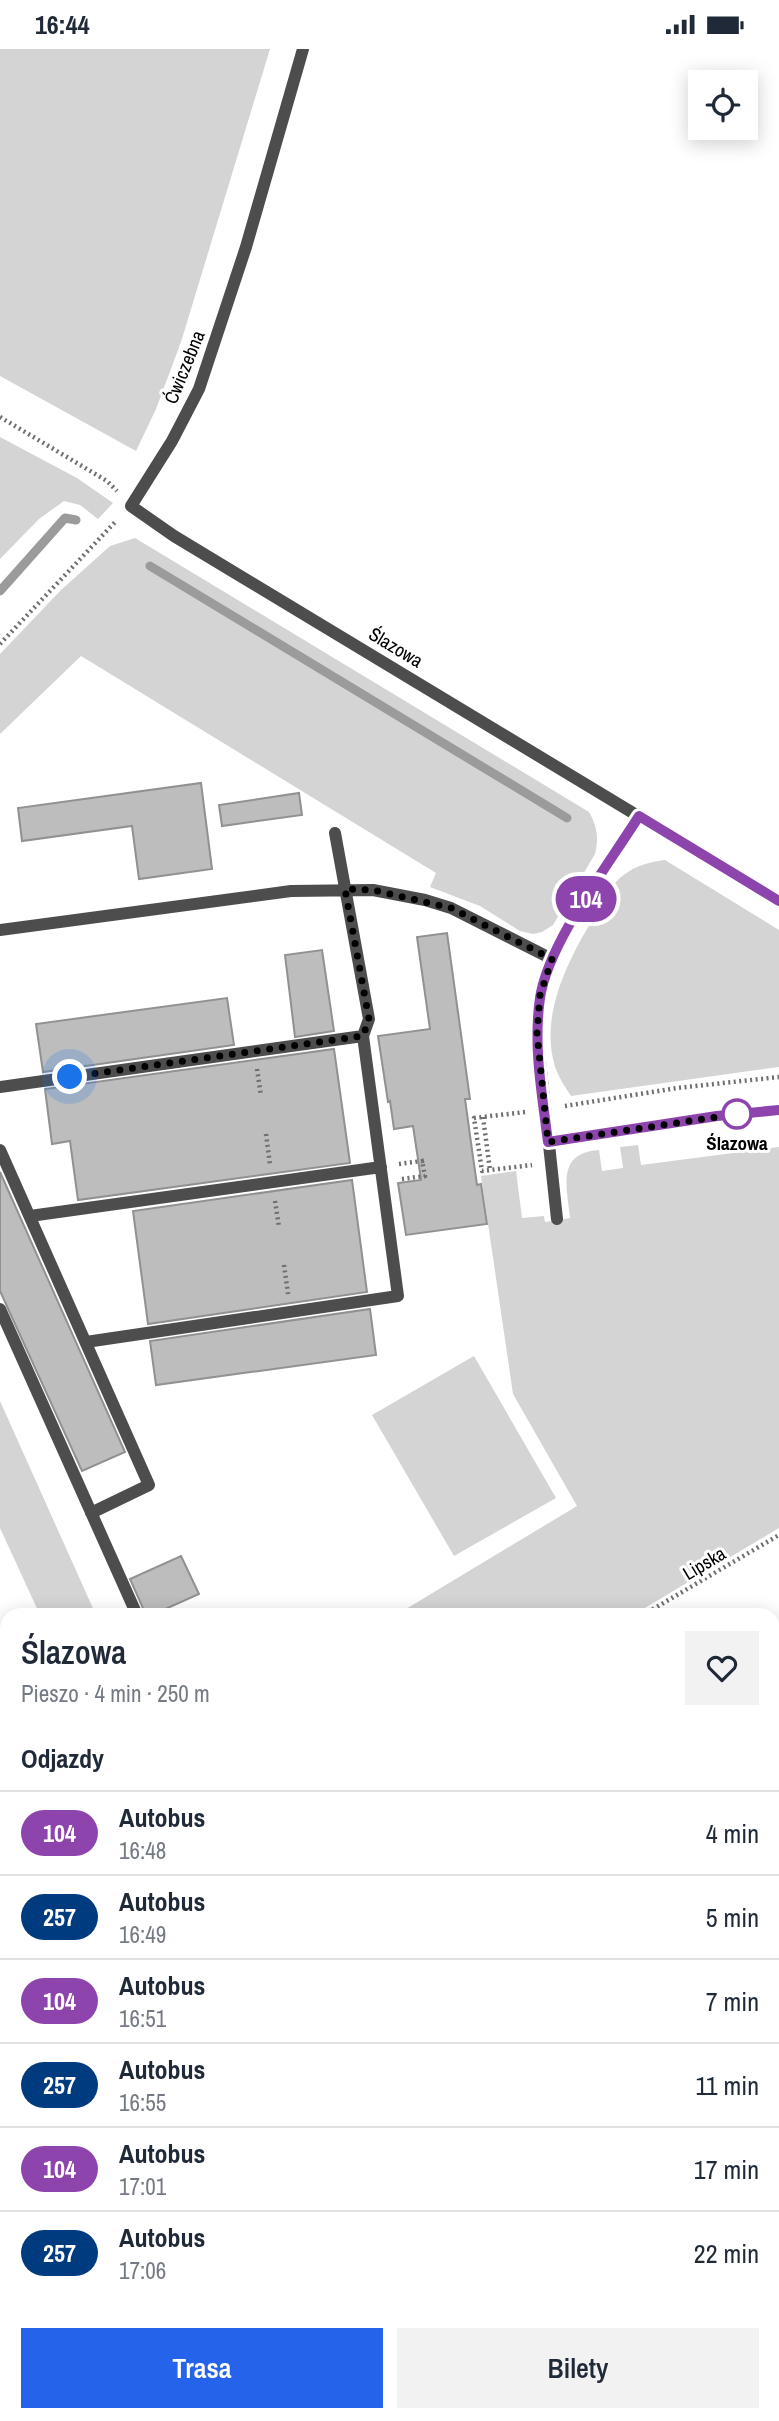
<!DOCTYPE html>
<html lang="pl">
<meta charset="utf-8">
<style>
body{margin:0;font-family:"Archivo Narrow",sans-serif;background:#f2f2f3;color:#1f2937;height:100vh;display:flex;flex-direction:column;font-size:26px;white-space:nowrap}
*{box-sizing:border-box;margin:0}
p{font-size:23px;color:#747a83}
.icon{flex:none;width:38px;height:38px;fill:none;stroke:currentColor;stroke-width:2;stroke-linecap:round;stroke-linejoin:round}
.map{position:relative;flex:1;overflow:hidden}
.sheet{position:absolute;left:0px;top:1559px;width:780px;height:814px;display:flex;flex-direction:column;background:#fff;border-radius:21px 21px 0 0;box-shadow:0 4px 18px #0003}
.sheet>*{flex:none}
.badge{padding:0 14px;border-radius:23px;font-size:24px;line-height:46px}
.fabs{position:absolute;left:688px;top:21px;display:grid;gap:14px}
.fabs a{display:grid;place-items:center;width:70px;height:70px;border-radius:0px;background:#fff;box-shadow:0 4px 18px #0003;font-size:35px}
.you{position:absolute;width:35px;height:35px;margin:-18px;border:5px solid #fff;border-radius:50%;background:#1a73e8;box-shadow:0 0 0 10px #1a73e833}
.map>.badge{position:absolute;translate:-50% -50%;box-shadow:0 0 0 4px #fff}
h2{padding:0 21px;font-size:26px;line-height:63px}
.round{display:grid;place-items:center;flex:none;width:74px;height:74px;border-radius:0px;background:#f2f2f3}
.summary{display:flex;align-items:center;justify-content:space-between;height:119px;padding:0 21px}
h1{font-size:33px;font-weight:600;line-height:52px}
.primary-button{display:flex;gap:14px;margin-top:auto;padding:14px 21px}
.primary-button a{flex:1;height:80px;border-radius:0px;background:#2563eb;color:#fff;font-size:28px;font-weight:600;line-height:80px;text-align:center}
.primary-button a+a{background:#f2f2f3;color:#1f2937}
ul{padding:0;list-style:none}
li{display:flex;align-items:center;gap:21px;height:84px;padding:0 21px;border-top:2px solid #e0e1e3}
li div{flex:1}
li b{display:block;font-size:26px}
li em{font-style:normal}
li .badge{min-width:77px;font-weight:700;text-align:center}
.status{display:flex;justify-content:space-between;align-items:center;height:49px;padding:0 35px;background:#fff;direction:ltr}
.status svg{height:19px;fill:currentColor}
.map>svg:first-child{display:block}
</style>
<div class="status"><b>16:44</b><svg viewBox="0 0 49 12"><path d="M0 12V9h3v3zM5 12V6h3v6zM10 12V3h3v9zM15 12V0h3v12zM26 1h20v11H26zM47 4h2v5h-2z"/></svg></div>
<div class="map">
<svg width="779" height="2372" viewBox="0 0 779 2372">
<rect width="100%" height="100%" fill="#fff"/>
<!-- green -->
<path fill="#d4d4d4" d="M0 0H270L181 293 156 360 136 402 0 327Z
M0 388 77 429 113 454 98 470 80 456 64 452 39 470 0 510Z
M135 489 589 763C597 777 599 789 595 805L553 876 542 883 533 885 520 882 480 857 430 838 436 824 81 607 0 685V605L61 541 110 497Z
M665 811 779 881V1018L571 1047C564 1036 557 1026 554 1014 540 962 571 906 597 863 605 850 612 833 625 825 637 816 650 813 665 811Z
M638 1096 641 1116 779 1098V1479L633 1566H396L577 1457 513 1345 481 1127 516 1122 522 1169 544 1167 545 1173 570 1169C567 1138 556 1104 599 1101L602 1122 623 1119 620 1098Z
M474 1307 556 1449 454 1507 372 1366Z
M0 1352 96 1566H40L0 1479Z"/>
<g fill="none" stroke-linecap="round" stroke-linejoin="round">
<!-- stream -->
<path stroke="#9b9b9b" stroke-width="9" d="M150 517 567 769
M0 542 65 469 76 471"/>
</g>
<!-- building -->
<path fill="#bdbdbd" stroke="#919191" stroke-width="2" d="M201 734 212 820 139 830 132 777 22 792 18 759Z
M299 744 302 766 222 777 219 756Z
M447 884 470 1050H465L473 1108 477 1136 481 1135 487 1175 406 1186 398 1134 421 1131 418 1110 413 1077 394 1080 390 1052 388 1053 378 987 430 980 417 888Z
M322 901 334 982 295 988 285 906Z
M227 949 234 996 43 1023 36 975Z
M334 1000 350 1114 78 1151 70 1092 52 1095 45 1040Z
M0 1123 125 1403 82 1422 0 1242Z
M352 1131 367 1243 148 1275 133 1162Z
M370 1260 376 1306 156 1336 150 1292Z
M181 1507 199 1545 152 1566H146L130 1530Z"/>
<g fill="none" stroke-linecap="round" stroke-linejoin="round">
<!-- path -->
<path stroke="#6f6f6f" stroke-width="4.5" stroke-dasharray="2 3.5" stroke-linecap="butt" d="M0 368 107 432 117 442
M0 595 117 471
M257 1020 261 1047
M565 1057 677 1039 779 1028
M525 1063 474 1069 482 1122 532 1116
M483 1068 490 1121
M266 1085 270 1116
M399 1115 422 1112
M402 1130 425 1127 422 1112 426 1111
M275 1152 279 1178
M284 1216 288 1245
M643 1566 779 1486
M0 1953 7 1949"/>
<!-- minor -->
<path stroke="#4d4d4d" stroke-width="12" d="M303 0 246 198 199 340 172 392 131 457 174 487 779 852
M0 881 291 842 373 841 425 851 451 859 552 910
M0 1038 363 987
M548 1093 717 1067 779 1061
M0 1101 149 1436 91 1464
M30 1167 381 1118
M557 1170 537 984 540 946 552 910 572 873 639 767
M0 1260 137 1566
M86 1293 398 1247 363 987 369 970 335 784"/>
</g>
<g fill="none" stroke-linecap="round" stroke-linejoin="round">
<!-- line casing -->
<g stroke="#fff" stroke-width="16">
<path id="line" d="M779 852 639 767C609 815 548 894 540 949 533 997 542 1045 548 1093L717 1067 779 1061"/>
</g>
<!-- line -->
<use href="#line" stroke="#8e44ad" stroke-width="10"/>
<!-- walk -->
<path stroke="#000" stroke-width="7" stroke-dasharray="0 12.6" d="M70 1028 363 987 369 970 345 840 373 841 451 859 552 910 540 946 537 984 548 1093 737 1065"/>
</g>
<!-- markers -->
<circle fill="#fff" stroke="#8e44ad" stroke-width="3.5" cx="737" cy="1065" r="14"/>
<g text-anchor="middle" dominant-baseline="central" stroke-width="6" stroke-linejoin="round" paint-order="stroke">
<!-- street labels -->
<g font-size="19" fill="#000" stroke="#fff">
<text transform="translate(184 318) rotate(-68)">Ćwiczebna</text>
<text transform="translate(396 598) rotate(31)">Ślazowa</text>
<text transform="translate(704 1514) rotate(-31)">Lipska</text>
</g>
<!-- stop labels -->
<g font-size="19" font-weight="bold" fill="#000" stroke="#fff">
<text x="737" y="1094">Ślazowa</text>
</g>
</g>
</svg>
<div class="fabs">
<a><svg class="icon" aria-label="locate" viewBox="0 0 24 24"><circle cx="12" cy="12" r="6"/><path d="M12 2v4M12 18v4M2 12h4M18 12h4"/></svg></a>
</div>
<div class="you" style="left:70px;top:1028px"></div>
<b class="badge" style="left:586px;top:850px;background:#8e44ad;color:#fff">104</b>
<section class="sheet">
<div class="summary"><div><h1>Ślazowa</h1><p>Pieszo · 4 min · 250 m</p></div><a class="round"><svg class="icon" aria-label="heart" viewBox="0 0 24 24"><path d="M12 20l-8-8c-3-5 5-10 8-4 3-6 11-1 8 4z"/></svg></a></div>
<h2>Odjazdy</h2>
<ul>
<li><span class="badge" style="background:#8e44ad;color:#fff">104</span><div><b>Autobus</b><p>16:48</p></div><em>4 min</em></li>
<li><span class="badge" style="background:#003b80;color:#fff">257</span><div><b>Autobus</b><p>16:49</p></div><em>5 min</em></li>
<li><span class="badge" style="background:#8e44ad;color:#fff">104</span><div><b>Autobus</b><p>16:51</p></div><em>7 min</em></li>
<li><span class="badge" style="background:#003b80;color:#fff">257</span><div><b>Autobus</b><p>16:55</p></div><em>11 min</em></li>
<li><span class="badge" style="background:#8e44ad;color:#fff">104</span><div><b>Autobus</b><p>17:01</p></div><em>17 min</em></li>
<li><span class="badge" style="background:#003b80;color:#fff">257</span><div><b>Autobus</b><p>17:06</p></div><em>22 min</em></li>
</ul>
<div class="primary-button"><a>Trasa</a><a>Bilety</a></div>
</section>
</div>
